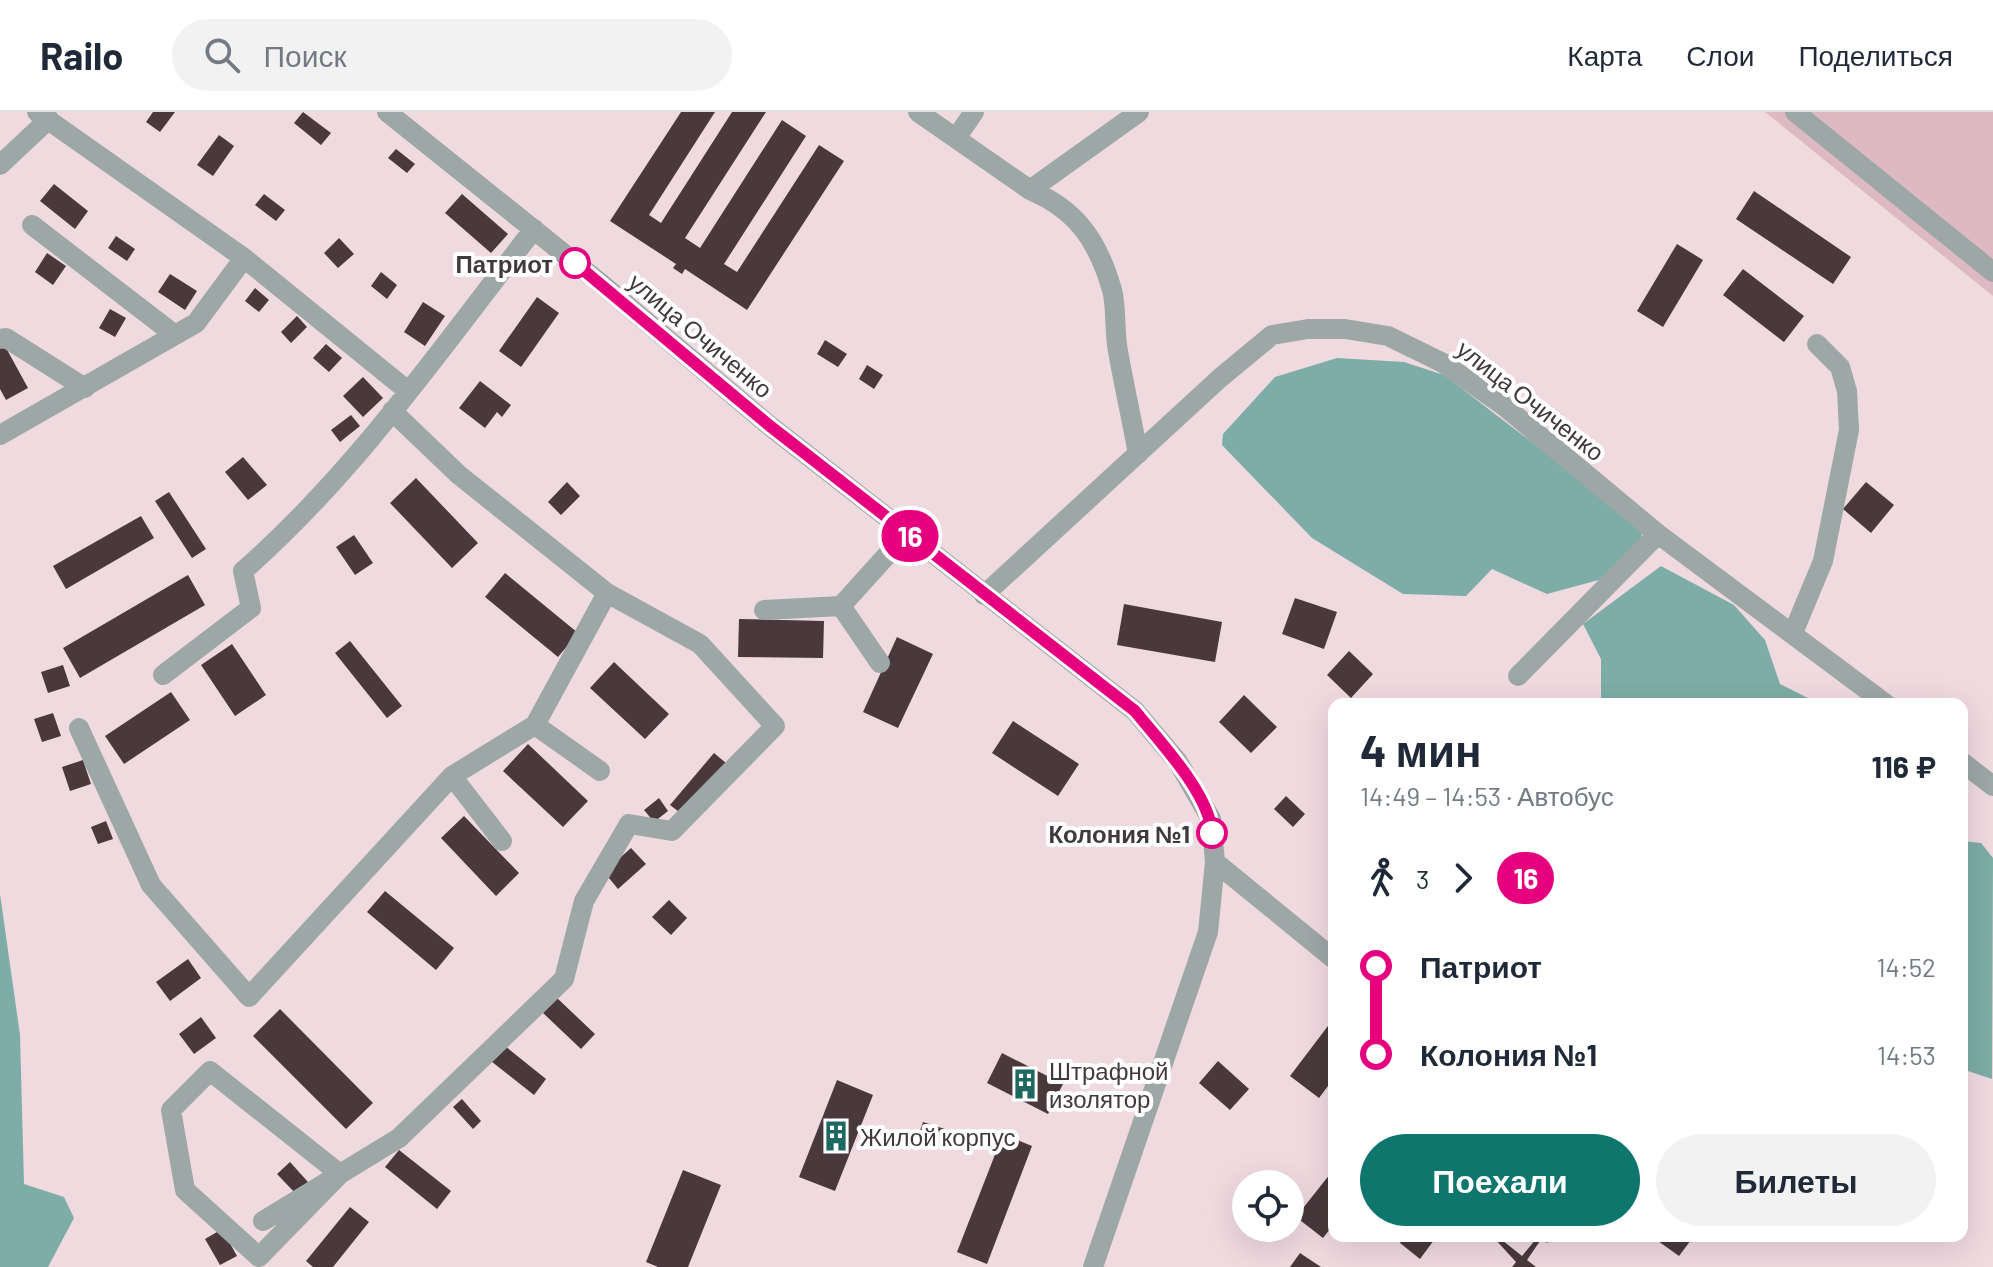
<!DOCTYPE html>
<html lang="ru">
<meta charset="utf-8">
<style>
body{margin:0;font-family:Barlow,sans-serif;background:#f2f2f3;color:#1f2937;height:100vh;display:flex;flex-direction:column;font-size:30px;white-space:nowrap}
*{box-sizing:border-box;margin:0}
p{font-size:26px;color:#747a83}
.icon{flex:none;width:44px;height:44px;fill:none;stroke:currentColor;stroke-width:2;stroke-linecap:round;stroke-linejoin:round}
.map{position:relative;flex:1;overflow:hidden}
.sheet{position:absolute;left:1328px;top:586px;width:640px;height:544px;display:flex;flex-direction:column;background:#fff;border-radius:16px;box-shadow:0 8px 32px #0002}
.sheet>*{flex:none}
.badge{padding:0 16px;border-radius:26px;font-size:28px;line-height:52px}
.buttons{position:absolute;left:1232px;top:1058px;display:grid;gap:16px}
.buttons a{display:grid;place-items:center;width:72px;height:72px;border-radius:50%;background:#fff;box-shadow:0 8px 32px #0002;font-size:40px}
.map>.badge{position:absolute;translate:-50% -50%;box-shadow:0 0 0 4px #fff}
.legs{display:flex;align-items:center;gap:12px;height:88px;padding:0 32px;font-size:26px}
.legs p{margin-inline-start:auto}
.summary{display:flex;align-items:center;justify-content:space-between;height:136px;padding:0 32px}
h1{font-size:44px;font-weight:700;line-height:60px}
.cta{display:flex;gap:16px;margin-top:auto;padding:16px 32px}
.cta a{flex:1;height:92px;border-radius:48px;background:#0f766e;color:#fff;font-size:32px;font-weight:700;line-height:92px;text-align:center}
.cta a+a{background:#f2f2f3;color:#1f2937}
ul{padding:0 32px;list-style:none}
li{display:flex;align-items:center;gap:28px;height:88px;font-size:30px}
li i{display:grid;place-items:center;width:12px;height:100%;margin:0 10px;background:currentColor}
li i::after{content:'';width:20px;height:20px;margin:-10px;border:6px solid;border-radius:50%;background:#fff}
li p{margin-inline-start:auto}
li:first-child i{background:linear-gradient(#0000 50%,currentColor 0)}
li:last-child i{background:linear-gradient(currentColor 50%,#0000 0)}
header{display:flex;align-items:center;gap:48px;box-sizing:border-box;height:112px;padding:0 40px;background:#fff;border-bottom:2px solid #e0e1e3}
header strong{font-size:38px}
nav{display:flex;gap:44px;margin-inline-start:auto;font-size:28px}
.search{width:560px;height:72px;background:#f2f2f3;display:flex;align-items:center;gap:20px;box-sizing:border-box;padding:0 28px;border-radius:44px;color:#747a83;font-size:30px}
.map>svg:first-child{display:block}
</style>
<header>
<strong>Railo</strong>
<div class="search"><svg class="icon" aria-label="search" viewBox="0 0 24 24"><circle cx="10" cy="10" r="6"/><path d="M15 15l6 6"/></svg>Поиск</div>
<nav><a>Карта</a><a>Слои</a><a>Поделиться</a></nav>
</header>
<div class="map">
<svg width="1993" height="1155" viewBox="0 0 1993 1155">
<rect width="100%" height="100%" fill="#efdae0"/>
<!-- green -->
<path fill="#ddb9c3" d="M1765 0H1993V184Z"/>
<!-- water -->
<path fill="#7dada6" d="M1337 246 1404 250 1444 263 1643 415 1640 434 1617 463 1547 482 1492 457 1466 484 1403 482 1312 426 1222 333 1223 322 1275 265Z
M1661 454 1734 493 1765 528 1780 572 1820 592H1601V547L1583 512Z
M1962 729 1981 731 1993 746 1992 967 1962 957Z
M0 782 20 923 24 1072 64 1085 74 1106 48 1155H0Z"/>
<!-- building -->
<path fill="#49393d" d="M153 0H175L160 20 146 10Z
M303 0 331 21 321 33 294 11Z
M681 0H715L649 103 661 111 732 0H766L685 126 700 136 782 8 806 24 724 152 737 160 819 33 844 49 747 198 685 157 682 162 673 156 676 152 610 109Z
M219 23 234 34 213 64 197 53Z
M396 37 415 52 407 61 388 46Z
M54 72 88 99 75 117 40 89Z
M1754 79 1851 145 1833 172 1736 107Z
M264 82 285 98 276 109 255 93Z
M462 82 508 122 491 141 445 101Z
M116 124 135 137 127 149 108 136Z
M339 126 354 142 338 156 324 141Z
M1677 132 1703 148 1663 215 1637 199Z
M47 141 66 154 53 173 35 160Z
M1743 157 1804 204 1784 230 1723 183Z
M381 160 397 173 387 187 371 174Z
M170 162 197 179 185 198 158 180Z
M255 176 269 188 259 200 245 189Z
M537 185 559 201 521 255 499 239Z
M423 190 445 204 425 234 404 220Z
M110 197 126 206 115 225 99 216Z
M297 204 307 215 291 231 281 220Z
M825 228 847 242 838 255 817 242Z
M326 232 342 246 329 260 313 246Z
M5 234 28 276 6 288 0 277V236Z
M867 253 883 263 874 277 859 267Z
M363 265 383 286 363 305 343 284Z
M480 269 511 293 502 305 497 300 485 316 459 296Z
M351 303 360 314 340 330 331 318Z
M243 345 267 373 248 388 225 360Z
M416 366 478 431 452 456 390 391Z
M567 370 580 384 561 403 548 390Z
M1866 370 1894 393 1871 421 1843 397Z
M169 380 206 437 192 446 155 389Z
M141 404 154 426 66 477 53 454Z
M354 423 373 451 355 463 336 435Z
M505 461 578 521 558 545 485 485Z
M188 463 205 493 80 566 63 536Z
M1295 486 1337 500 1324 537 1282 522Z
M1124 492 1222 510 1215 550 1117 533Z
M739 507 824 509 823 546 738 545Z
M897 525 933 542 898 616 863 600Z
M350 529 402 594 387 606 335 541Z
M232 532 266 583 235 604 201 553Z
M1349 539 1373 562 1351 586 1327 563Z
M614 550 669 602 645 627 590 576Z
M63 553 70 574 48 581 41 560Z
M171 580 190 608 124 652 105 624Z
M1244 583 1277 615 1251 641 1219 610Z
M53 601 61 624 42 630 34 607Z
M1013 609 1079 652 1058 684 992 641Z
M528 632 588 689 563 715 503 659Z
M714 641 726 651 683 703 670 693Z
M83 648 91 672 70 679 62 655Z
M1286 684 1305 702 1293 715 1274 697Z
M659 686 668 699 654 710 644 698Z
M464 704 519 761 496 784 441 726Z
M106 709 113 727 98 732 91 715Z
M631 736 646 752 618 777 604 760Z
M385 779 454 836 436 858 367 800Z
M669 788 687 806 671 823 652 805Z
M188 847 201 866 170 889 156 870Z
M557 886 595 922 581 937 543 901Z
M280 897 373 991 346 1017 253 924Z
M201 905 216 926 194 942 179 922Z
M1334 906V966L1319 986 1290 964Z
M500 930 546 967 534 983 487 946Z
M1002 941 1063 972 1048 1002 987 971Z
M1218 949 1249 977 1230 998 1199 971Z
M837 968 873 983 835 1079 799 1065Z
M462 987 481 1009 473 1017 453 995Z
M923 1010 954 1020 949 1035 918 1024Z
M1003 1022 1032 1034 987 1152 957 1140Z
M399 1038 451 1079 437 1097 385 1055Z
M290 1050 308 1070 296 1082 277 1062Z
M1334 1057V1112L1323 1126 1296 1105Z
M683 1058 721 1073 688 1155H658L646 1150Z
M350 1095 369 1110 333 1155H313L306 1149Z
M222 1117 237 1144 220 1153 205 1127Z
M1405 1124H1437L1420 1147 1400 1131Z
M1497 1124 1522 1144 1537 1126 1536 1124 1549 1131 1540 1129 1527 1148 1536 1155H1512L1516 1150 1494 1126Z
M1651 1124H1694L1679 1144Z
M1300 1141 1321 1155H1290Z"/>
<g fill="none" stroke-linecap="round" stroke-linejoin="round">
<!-- minor -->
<path stroke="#9da7a5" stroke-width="20" d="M37 0 244 146 408 279
M387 0 598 169 770 314 1135 599 1178 650 1211 707 1215 750 1208 820 1093 1155
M918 0 1030 78 1139 0
M1795 0 1993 160
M956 26 974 0
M0 53 49 7
M1030 78C1077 98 1098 129 1112 178 1117 197 1114 220 1118 239 1124 274 1132 308 1138 342
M32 113 175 223
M0 227 6 226 85 276
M0 323 196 211 244 146
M984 483 1220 266 1272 223 1308 217H1345L1388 224 1443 251 1504 294 1658 422 1886 592
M841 494 880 551
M764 498 841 494 907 421
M1793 521 1823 449 1849 318 1847 279 1840 255 1817 232
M163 563 251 496 243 459C356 360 442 235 534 117
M1518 564 1658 422
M79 616 151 773 249 885 452 664
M1962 650 1993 674
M600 659 535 613 607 481
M502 729 452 664 535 613
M1215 750 1334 847
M210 959 340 1062 259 1145 185 1078 171 998Z
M263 1109 399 1026 564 867 584 789 629 712 672 719 775 614 700 532 607 481 459 363 392 299"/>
</g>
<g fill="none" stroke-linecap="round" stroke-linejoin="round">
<!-- line-1 casing -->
<g stroke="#fff" stroke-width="18">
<path id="line-1" d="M575 151 770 314 1135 599C1160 630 1209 681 1212 721"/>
</g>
<!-- line-1 -->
<use href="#line-1" stroke="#e6007e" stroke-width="12"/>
</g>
<!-- icons -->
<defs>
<g id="building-bare" transform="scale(2.4)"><path d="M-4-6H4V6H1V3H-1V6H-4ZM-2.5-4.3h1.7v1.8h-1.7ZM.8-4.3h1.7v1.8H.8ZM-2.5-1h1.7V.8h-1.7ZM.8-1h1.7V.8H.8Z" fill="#1e685f" stroke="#fff" stroke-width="2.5" paint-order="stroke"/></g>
</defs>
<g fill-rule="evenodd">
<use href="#building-bare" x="1025" y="972"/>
<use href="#building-bare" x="836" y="1024"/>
</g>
<!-- markers -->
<g fill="#fff" stroke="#e6007e" stroke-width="4">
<circle cx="575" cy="151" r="14"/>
<circle cx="1212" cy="721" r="14"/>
</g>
<g text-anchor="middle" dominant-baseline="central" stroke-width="8" stroke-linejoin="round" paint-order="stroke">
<!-- stop labels -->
<g font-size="24" font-weight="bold" fill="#41393b" stroke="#fff" text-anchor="end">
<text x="553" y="151">Патриот</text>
<text x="1190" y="721">Колония №1</text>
</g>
<!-- street labels -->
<g font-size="24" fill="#41393b" stroke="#fff">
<text transform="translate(701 223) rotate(40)">улица Очиченко</text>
<text transform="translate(1531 288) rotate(38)">улица Очиченко</text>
</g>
<!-- poi labels -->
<g font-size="24" fill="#41393b" stroke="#fff" text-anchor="start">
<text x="1049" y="958">Штрафной<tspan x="1049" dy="28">изолятор</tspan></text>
<text x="860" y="1024">Жилой корпус</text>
</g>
</g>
</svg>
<div class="buttons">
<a><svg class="icon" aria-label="locate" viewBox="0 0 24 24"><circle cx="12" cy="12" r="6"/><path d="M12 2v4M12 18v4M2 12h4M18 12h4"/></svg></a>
</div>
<b class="badge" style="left:910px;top:424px;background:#e6007e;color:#fff">16</b>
<section class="sheet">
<div class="summary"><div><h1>4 мин</h1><p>14:49 – 14:53 · Автобус</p></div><b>116 ₽</b></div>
<div class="legs"><svg class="icon" aria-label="walk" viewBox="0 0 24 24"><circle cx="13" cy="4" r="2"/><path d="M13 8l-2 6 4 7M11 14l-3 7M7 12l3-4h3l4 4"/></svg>3<svg class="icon" aria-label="forward" viewBox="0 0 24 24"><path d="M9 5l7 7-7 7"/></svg><b class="badge" style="background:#e6007e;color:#fff">16</b></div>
<ul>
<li><i style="color:#e6007e"></i><b>Патриот</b><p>14:52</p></li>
<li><i style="color:#e6007e"></i><b>Колония №1</b><p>14:53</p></li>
</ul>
<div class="cta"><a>Поехали</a><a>Билеты</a></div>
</section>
</div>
